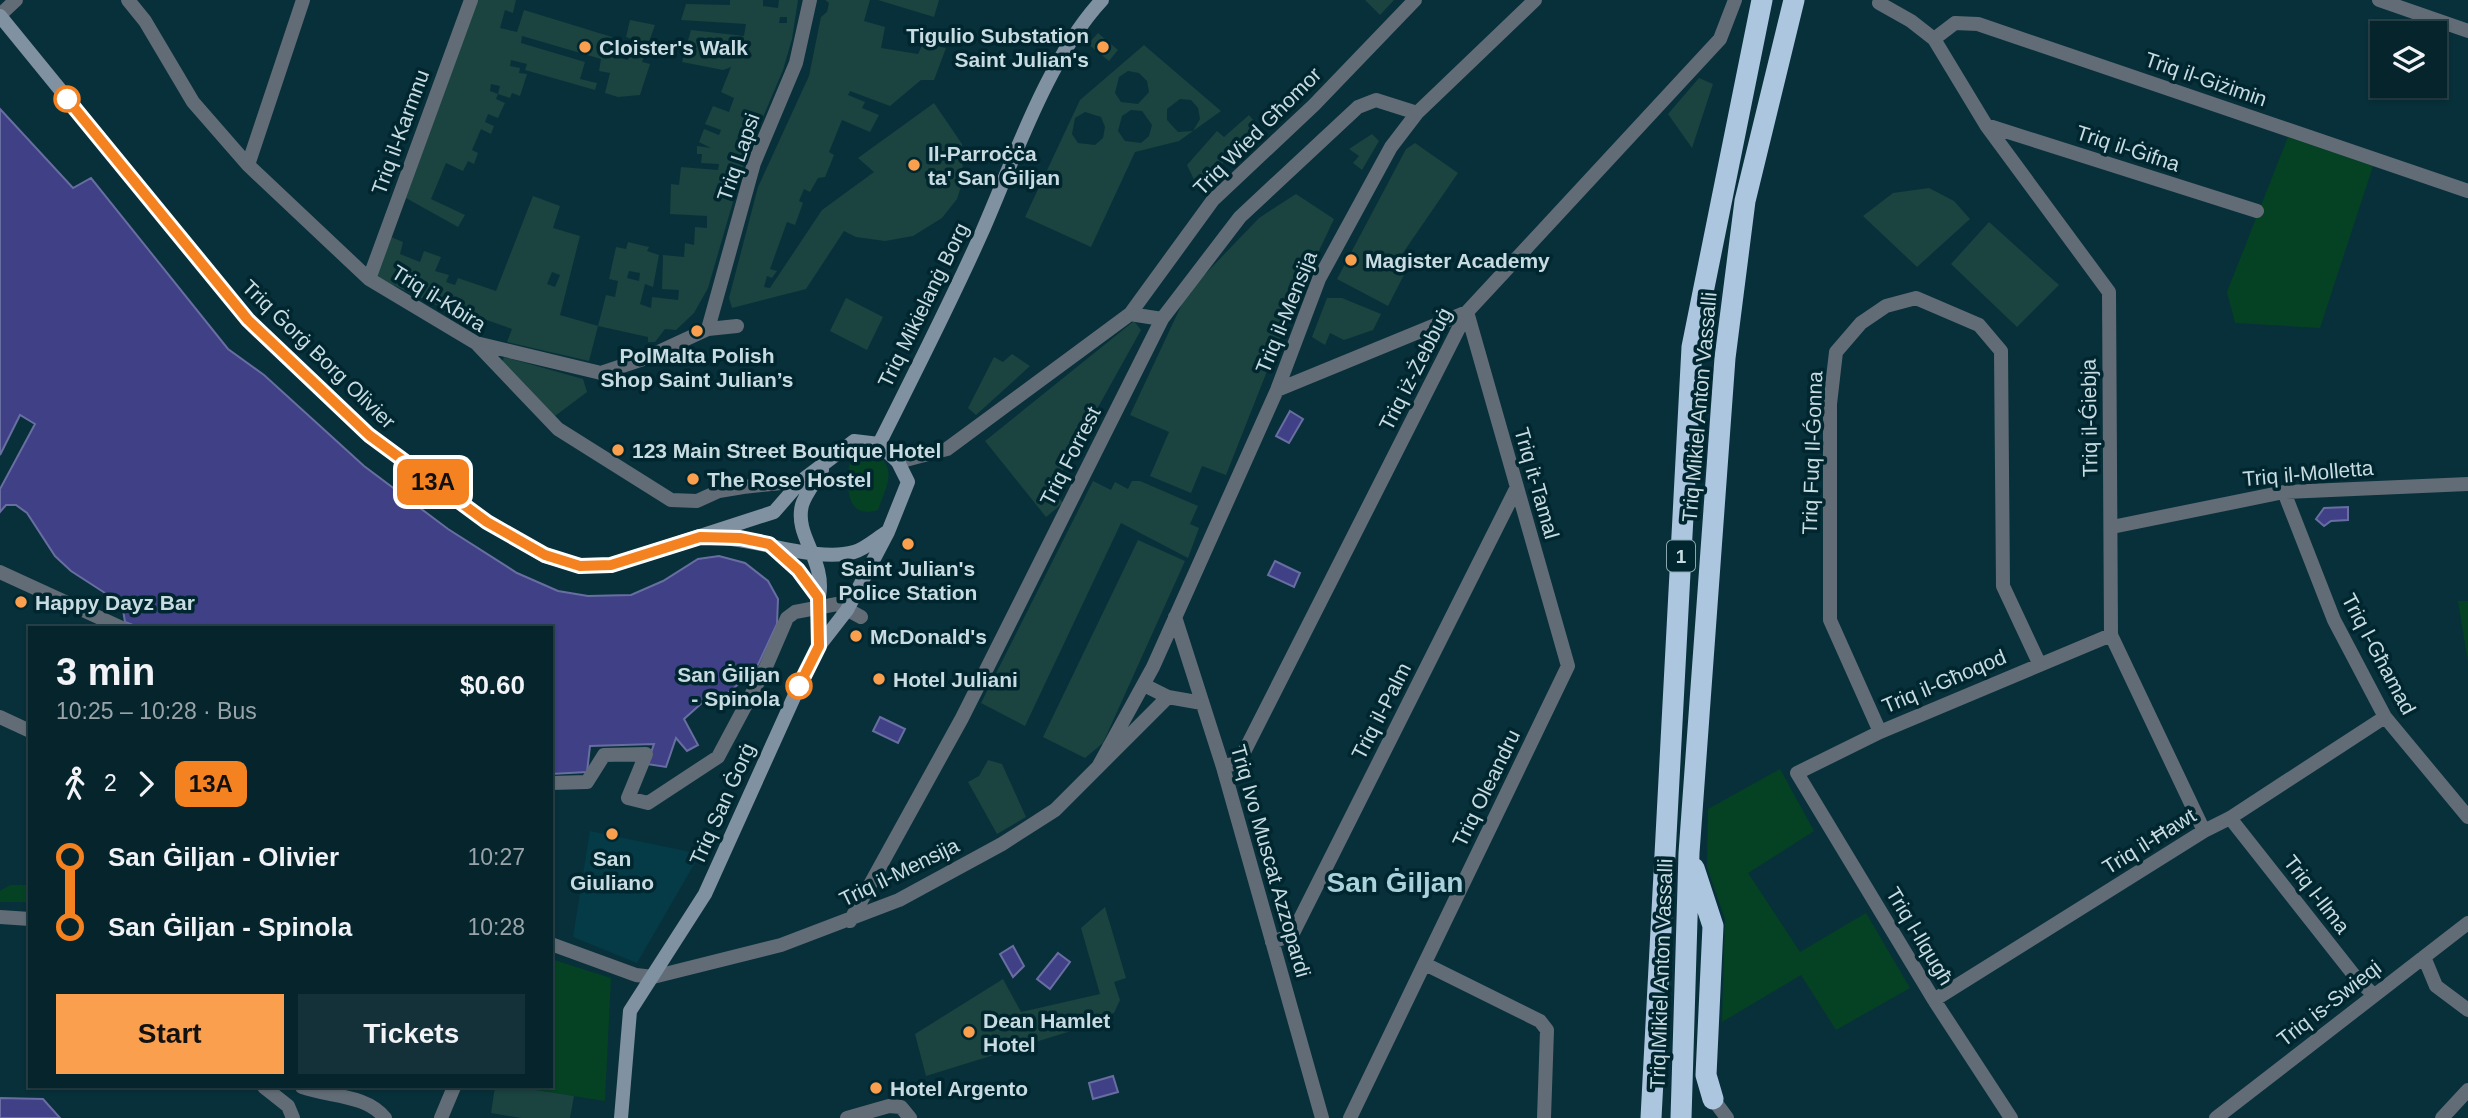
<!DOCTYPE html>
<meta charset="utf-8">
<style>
body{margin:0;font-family:Helvetica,sans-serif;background:#143038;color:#f1f3f6;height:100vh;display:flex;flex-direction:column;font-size:26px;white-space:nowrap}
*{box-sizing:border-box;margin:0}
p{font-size:23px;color:#98a4a9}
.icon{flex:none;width:38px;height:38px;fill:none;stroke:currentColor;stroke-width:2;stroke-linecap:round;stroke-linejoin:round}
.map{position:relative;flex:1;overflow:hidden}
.panel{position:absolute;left:28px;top:626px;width:525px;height:462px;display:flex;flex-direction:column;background:#06242c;border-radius:0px;box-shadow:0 2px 5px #0004,0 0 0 2px #274148}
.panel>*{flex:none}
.badge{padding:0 14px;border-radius:10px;font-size:24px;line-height:46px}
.buttons{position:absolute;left:2370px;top:21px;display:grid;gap:14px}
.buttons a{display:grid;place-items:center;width:77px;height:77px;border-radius:0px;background:#06242c;box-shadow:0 2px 5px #0004,0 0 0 2px #274148;font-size:35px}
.map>.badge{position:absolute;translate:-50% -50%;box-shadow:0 0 0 4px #fff}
.legs{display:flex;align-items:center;gap:10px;height:77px;padding:0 28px;font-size:23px}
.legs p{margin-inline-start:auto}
.overview{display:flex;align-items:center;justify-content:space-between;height:119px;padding:0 28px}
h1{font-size:38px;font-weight:700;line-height:52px}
.action{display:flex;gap:14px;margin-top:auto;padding:14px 28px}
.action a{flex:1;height:80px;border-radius:0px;background:#f99f4d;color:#111;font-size:28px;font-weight:700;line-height:80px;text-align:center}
.action a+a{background:#143038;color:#f1f3f6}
ul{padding:0 28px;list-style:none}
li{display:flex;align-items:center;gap:24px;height:70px;font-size:26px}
li i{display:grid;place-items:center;width:10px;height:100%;margin:0 9px;background:currentColor}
li i::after{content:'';width:18px;height:18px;margin:-9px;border:5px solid;border-radius:50%;background:#06242c}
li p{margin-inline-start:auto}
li:first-child i{background:linear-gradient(#0000 50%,currentColor 0)}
li:last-child i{background:linear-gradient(currentColor 50%,#0000 0)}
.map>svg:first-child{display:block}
</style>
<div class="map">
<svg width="2468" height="1118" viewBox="0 0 2468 1118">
<rect width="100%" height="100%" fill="#08303a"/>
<!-- built -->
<path fill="#043b47" d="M590 831 700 854 637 963 573 937Z"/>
<!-- green -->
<path fill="#054223" d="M2288 137 2373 166 2320 328 2235 323 2227 292Z
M873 454C900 466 885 489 878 510 845 520 847 486 849 465L861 455Z
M2458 601H2468V662Z
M1780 769 1814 831 1748 873 1800 952 1866 913 1910 988 1836 1030 1801 975 1722 1022 1725 919 1707 867 1708 809Z
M10 885H30V902H0V891Z
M551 959 611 978 605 1101 517 1087H551Z"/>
<!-- water -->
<path fill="#3f4085" stroke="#686ea1" stroke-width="2" d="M0 109 73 188 91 178 228 349 264 375 364 466 448 529 517 573 558 591 588 596 631 595 663 581 698 559 719 556 745 563 768 581 778 599 777 624 756 669 713 706 703 702 684 719 698 745 687 751 676 738 666 767 647 764 654 744 590 746 587 772 551 774V628H141L125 622 122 604 71 571 55 556 27 513 16 505H6L0 512V489L35 424 20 415 0 455Z
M1290 411 1303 419 1289 443 1276 436Z
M2348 507V520L2331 521 2324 526 2316 519 2324 508Z
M1275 561 1300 573 1294 587 1268 575Z
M880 717 905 729 898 743 873 731Z
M1013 946 1024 966 1013 977 1000 954Z
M1058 953 1070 962 1050 989 1037 979Z
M1113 1076 1118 1092 1093 1099 1089 1083Z
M0 1098 43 1099 60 1118H0Z"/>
<!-- building -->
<path fill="#1b433f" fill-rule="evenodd" d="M477 0H516L513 13 505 10 500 28 517 32 524 10 612 37 607 55 628 60 632 39 626 37 630 20 655 25 642 62 650 64 640 95 618 97 605 93 610 73 599 71 601 59 522 36 521 43 585 62 580 79 597 83 595 90 525 70 527 64 511 60 510 66 520 68 519 73 527 74 520 96 512 93 510 98 498 94 500 86 491 84 490 91 498 94 496 99 505 103 498 118 488 114 485 122 494 126 491 134 481 129 472 150 478 153 474 164 468 161 463 171 446 163 431 199 465 215 458 227 406 198Z
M730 0H763V6L778 8 779 0H798L792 39 783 70 746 157 708 288 694 313 676 330 665 329 655 342H648V337L598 326 606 295 615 297 618 281 609 279 616 247 626 249 628 242 649 247 647 251 659 255 653 287 645 284 640 304 651 308 652 297 678 300 679 290 662 289 663 255 684 257 685 243 694 245 695 227 707 228V216L670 214 671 184 679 185 681 167 718 170 719 164 701 163 702 154H697V146L711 148 699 142 704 129 719 135 721 130 705 124 713 106 729 112 734 98 721 92 731 67 723 70 682 62 691 30 744 36 746 24 681 20 686 4 730 5ZM780 17H787V23H779ZM629 271 640 273 639 281 627 278Z
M825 0H870L864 21 885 27 881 48 918 54 923 43 946 48 934 80H921L890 106 850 91 848 95 865 102 862 108 879 115 870 132 842 120 829 152 834 155 830 165 825 177 818 178 810 192 804 189 799 201 803 203 795 225 787 222 770 269 777 271 772 278 767 276 764 287 770 288 822 210 874 172 858 158 934 103 962 144 963 180 957 199 942 218 913 236 885 241 856 237 844 231 806 289 732 308 729 298 758 187 809 76 821 17 827 12 829 3Z
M878 0H939L934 17Z
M1365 0H1394L1380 15Z
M1098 33 1118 50 1109 61 1088 44Z
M1144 45 1221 111 1179 141 1135 152 1091 247 1025 217 1080 100ZM1128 71 1139 73 1147 81 1149 92 1138 104 1121 102 1115 93 1119 77ZM1180 99 1191 100 1198 108 1200 119 1193 131 1178 132 1167 120V109ZM1131 110 1142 111 1152 125 1149 136 1141 143 1125 141 1118 131 1122 116ZM1085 112 1101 117 1105 127 1103 138 1095 145 1078 143 1072 134 1075 118Z
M1699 78 1713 84 1692 148 1668 114Z
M1249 115 1259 127 1198 188 1187 165 1217 131 1224 137Z
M1372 134 1379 141 1362 170 1353 163 1359 156 1349 149Z
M1415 143 1458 173 1396 263 1406 271 1388 306 1337 279 1406 149Z
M1929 188 1954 201 1970 219 1917 267 1863 216 1893 193Z
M1296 194 1334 219 1292 308 1226 475 1202 466 1191 493 1150 476 1169 432 1130 415 1187 293 1259 218Z
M533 196 560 206 553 228 580 236 560 315 598 326 589 361 507 342 512 329 484 319 481 327 444 312 445 309 376 277 391 237 403 242 400 254 420 262 424 251 441 257 435 271 449 275 446 282 455 285 458 278 496 291ZM552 272 560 275 555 287 547 284Z
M1989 222 2059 285 2017 327 1951 264Z
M846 298 883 317 867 350 830 331Z
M1327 298H1342L1381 314 1373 330 1344 340 1330 333 1325 345 1312 337Z
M1134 321 1141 330 1052 490 1063 503 1046 517 985 441Z
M1012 354 1030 366 976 415 968 408 994 357 1003 362Z
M504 357 583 379 587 392 555 416 501 365Z
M1093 481 1111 490 1115 482 1128 489 1132 481H1140L1198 506 1190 524 1199 528 1188 558 1121 523 1025 726 981 703Z
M1138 540 1185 561 1103 743 1085 758 1043 737Z
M988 760 1002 764 1026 817 997 834 968 782 979 776Z
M1105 907 1126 978 1114 982 1120 1000 1114 1013 1108 1014 1110 1019 926 1076 915 1034 1003 979 1021 1012 1100 994 1081 928Z
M495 1087H517L574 1096 570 1118H521L491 1113Z"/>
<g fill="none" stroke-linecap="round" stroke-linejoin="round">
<!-- street -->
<path stroke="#626c76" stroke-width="14" d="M128 0 145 21 193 102 248 165 369 279 476 343 558 429 671 500 697 501 719 491 743 487 801 481
M2379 0 2468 31
M1879 3 1911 21 1934 39 1986 125 2109 292 2111 635 2204 831
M0 15 16 0
M1934 39 1955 23 1978 24 2468 191
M1986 125 2257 211
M248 165 303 0
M369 279 471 0
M1130 314 1162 319
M708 329 754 163 796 63 810 0
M476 343 601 373 643 359 708 329 737 326
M1277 390 1467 312 1568 666 1350 1118
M898 462 947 449 1130 314 1213 200 1314 105 1415 0
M2284 492 2334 620 2385 717 2468 817
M2112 527 2284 492 2468 484
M0 572 122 628
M1175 617 1223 767 1322 1118
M1144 685 1168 697
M0 717 30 731
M1880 732 1830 620V404L1836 352 1861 323 1886 306 1916 298 1979 325 2001 351 2003 586 2039 663
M1098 767 1153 667 1277 390 1319 279 1391 147 1417 113 1535 0
M1223 767 1239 762 1467 312 1720 39 1735 0
M551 783 587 782 604 755 646 754 628 798 648 803 718 757 765 669 787 618 795 612 837 604 861 617
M2230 818 2357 979 2374 995
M0 917 30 919
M850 921 962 718 1162 319 1240 217 1358 107 1376 100 1417 113
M1272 942 1292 935 1517 487
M551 944 636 975 653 977 781 945 899 900 1002 844 1055 810 1168 697 1202 703
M2424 957 2436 986 2468 1010
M1425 964 1540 1021 1547 1030 1544 1118
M1934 1000 2204 831 2230 818 2385 717
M264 1087 288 1106 293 1118
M302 1087C329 1097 366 1094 385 1118
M1713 1099 1727 1118
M441 1118 454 1087
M847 1118 889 1106 901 1107 910 1118
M2011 1118 1934 1000 1797 773 1880 732 2111 635
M2216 1118 2468 923
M2442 1118 2468 1090"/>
<!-- secondary -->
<path stroke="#8091a1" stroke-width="14" d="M0 16 248 320 369 435 487 522 545 556 580 566 611 565 774 512 801 481 854 441 879 444
M879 444C914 374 950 304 982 232 1014 159 1048 58 1102 0
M712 537C754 538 818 563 854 552 865 549 877 538 887 532
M770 544 798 571 819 597V646
M819 597C826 559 794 537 802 505 805 494 816 481 822 470
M621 1118 630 1011 705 894 799 686 819 646 847 610 888 532 908 482 898 462 879 444"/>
<!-- highway -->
<path stroke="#acc6e0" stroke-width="21" d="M1694 868 1713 926 1706 1075 1713 1099
M1651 1118 1692 347 1762 0
M1681 1118 1689 853 1725 358 1745 201 1794 0"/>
</g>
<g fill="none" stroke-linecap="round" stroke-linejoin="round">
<!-- line-1 casing -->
<g stroke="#fff" stroke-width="16">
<path id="line-1" d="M67 99 248 320 369 435 487 522 545 555 580 566 611 565 700 537 740 538 769 544 798 570 818 597 819 646 799 686"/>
</g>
<!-- line-1 -->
<use href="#line-1" stroke="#f58220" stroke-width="10"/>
</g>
<!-- markers -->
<g fill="#f99f4d" stroke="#00262f" stroke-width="2.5">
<circle cx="585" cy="47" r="7"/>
<circle cx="1103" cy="47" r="7"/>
<circle cx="914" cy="165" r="7"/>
<circle cx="1351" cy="260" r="7"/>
<circle cx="697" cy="331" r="7"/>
<circle cx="618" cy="450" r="7"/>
<circle cx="693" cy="479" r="7"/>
<circle cx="908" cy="544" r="7"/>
<circle cx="21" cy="602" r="7"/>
<circle cx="856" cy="636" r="7"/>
<circle cx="879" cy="679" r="7"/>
<circle cx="612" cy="834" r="7"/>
<circle cx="969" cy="1032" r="7"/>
<circle cx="876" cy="1088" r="7"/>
</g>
<g fill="#fff" stroke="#f58220" stroke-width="3.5">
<circle cx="67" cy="99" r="12"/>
<circle cx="799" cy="686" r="12"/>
</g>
<g text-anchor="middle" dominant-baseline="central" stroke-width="7" stroke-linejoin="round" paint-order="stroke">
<!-- shield labels -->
<rect fill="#00262f" stroke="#8ba5ac" stroke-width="2" x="1667" y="540.5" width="28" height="31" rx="5"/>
<g font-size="19" font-weight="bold" fill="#c7dbe1">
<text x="1681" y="556">1</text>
</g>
<!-- poi labels -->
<g font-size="21" font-weight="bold" fill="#c7dbe1" stroke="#00262f" text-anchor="start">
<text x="1089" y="35" text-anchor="end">Tigulio Substation<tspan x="1089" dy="24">Saint Julian's</tspan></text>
<text x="599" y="47">Cloister's Walk</text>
<text x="928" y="153">Il-Parroċċa<tspan x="928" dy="24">ta' San Ġiljan</tspan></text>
<text x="1365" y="260">Magister Academy</text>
<text x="697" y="355" text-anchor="middle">PolMalta Polish<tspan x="697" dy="24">Shop Saint Julian’s</tspan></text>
<text x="632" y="450">123 Main Street Boutique Hotel</text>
<text x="707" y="479">The Rose Hostel</text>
<text x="908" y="568" text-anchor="middle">Saint Julian's<tspan x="908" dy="24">Police Station</tspan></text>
<text x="35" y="602">Happy Dayz Bar</text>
<text x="870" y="636">McDonald's</text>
<text x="893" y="679">Hotel Juliani</text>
<text x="612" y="858" text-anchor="middle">San<tspan x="612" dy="24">Giuliano</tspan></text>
<text x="983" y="1020">Dean Hamlet<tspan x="983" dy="24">Hotel</tspan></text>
<text x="890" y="1088">Hotel Argento</text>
</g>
<!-- street labels -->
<g font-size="21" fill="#c7dbe1" stroke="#00262f">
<text transform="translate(2206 79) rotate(19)">Triq il-Giżimin</text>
<text transform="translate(1257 131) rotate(-45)">Triq Wied Għomor</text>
<text transform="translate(400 132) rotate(-70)">Triq il-Karmnu</text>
<text transform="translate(2128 148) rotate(18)">Triq il-Ġifna</text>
<text transform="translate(738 157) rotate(-71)">Triq Lapsi</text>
<text transform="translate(439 298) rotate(32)">Triq il-Kbira</text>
<text transform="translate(923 305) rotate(-64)">Triq Mikielanġ Borg</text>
<text transform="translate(1286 312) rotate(-68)">Triq il-Mensija</text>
<text transform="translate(319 354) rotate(44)">Triq Ġorġ Borg Olivier</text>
<text transform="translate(1415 369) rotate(-63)">Triq iż-Żebbuġ</text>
<text transform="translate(1699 407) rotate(-85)">Triq Mikiel Anton Vassalli</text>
<text transform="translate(2089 418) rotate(-91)">Triq il-Ǵiebja</text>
<text transform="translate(1812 453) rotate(-88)">Triq Fuq Il-Ǵonna</text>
<text transform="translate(1070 456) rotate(-63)">Triq Forrest</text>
<text transform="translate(2308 473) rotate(-5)">Triq il-Molletta</text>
<text transform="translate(1537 483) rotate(74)">Triq it-Tamal</text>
<text transform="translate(2379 654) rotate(62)">Triq l-Għamad</text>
<text transform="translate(1944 681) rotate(-23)">Triq il-Għoqod</text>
<text transform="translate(1381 711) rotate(-63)">Triq il-Palm</text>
<text transform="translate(1486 788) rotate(-64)">Triq Oleandru</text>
<text transform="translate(722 804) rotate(-66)">Triq San Ġorġ</text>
<text transform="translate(2149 841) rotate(-32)">Triq il-Ħawt</text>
<text transform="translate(1271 861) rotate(74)">Triq Ivo Muscat Azzopardi</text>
<text transform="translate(899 872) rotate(-26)">Triq il-Mensija</text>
<text transform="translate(2317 894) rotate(52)">Triq l-Ilma</text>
<text transform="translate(1920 936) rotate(59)">Triq l-Ilqugħ</text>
<text transform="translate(1661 974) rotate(-88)">Triq Mikiel Anton Vassalli</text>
<text transform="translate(2329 1003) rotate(-38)">Triq is-Swieqi</text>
</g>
<!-- stop labels -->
<g font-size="21" font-weight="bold" fill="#c7dbe1" stroke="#00262f" text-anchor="end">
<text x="780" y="674">San Ġiljan<tspan x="780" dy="24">- Spinola</tspan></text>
</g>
<!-- district labels -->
<g font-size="28" font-weight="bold" fill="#a9d2dd" stroke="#00262f">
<text x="1395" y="882">San Ġiljan</text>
</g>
</g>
</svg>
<div class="buttons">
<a><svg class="icon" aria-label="layers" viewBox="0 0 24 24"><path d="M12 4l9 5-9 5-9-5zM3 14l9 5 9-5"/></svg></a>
</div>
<b class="badge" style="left:433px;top:482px;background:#f58220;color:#111">13A</b>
<section class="panel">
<div class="overview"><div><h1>3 min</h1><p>10:25 – 10:28 · Bus</p></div><b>$0.60</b></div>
<div class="legs"><svg class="icon" aria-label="walk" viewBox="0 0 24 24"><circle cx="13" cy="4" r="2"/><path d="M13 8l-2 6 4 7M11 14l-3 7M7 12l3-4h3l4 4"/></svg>2<svg class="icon" aria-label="forward" viewBox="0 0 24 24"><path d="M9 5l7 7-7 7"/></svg><b class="badge" style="background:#f58220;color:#111">13A</b></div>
<ul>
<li><i style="color:#f58220"></i><b>San Ġiljan - Olivier</b><p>10:27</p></li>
<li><i style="color:#f58220"></i><b>San Ġiljan - Spinola</b><p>10:28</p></li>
</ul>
<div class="action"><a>Start</a><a>Tickets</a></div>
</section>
</div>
